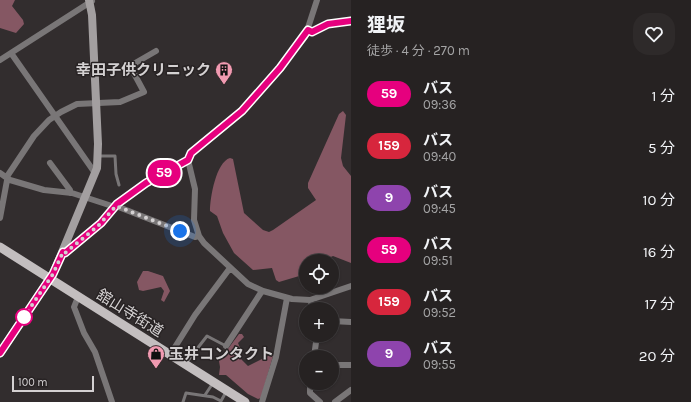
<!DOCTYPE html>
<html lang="ja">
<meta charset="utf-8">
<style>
body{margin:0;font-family:Karla,"Noto Sans JP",sans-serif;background:#2e2a2a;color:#f1f3f6;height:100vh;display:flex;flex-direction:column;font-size:15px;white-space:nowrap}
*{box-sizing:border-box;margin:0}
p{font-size:13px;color:#a4a4a5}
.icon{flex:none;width:22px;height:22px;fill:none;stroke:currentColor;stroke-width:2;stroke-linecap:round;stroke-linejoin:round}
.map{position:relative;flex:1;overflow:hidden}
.side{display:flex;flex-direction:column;background:#262222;width:340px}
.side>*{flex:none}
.badge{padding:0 8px;border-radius:13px;font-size:14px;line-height:26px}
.tools{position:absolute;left:299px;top:254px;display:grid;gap:8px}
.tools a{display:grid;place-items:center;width:40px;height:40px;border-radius:50%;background:#262222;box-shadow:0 1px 3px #0004,0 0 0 1px #423f40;font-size:20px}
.scale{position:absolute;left:12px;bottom:10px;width:82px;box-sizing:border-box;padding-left:4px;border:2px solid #d4d1d2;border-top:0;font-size:11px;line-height:14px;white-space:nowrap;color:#d4d1d2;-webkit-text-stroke:3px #282324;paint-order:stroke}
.you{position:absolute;width:20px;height:20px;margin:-10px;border:3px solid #fff;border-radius:50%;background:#1a73e8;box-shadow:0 0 0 6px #1a73e833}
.map>.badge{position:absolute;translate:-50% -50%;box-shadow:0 0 0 2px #fff}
.round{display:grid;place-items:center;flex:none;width:42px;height:42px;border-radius:16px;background:#2e2a2a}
.overview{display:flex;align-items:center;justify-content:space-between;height:68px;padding:0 16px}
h1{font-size:19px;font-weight:700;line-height:30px}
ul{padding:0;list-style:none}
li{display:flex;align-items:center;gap:12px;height:52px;padding:0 16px}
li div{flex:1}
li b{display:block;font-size:15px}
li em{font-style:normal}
li .badge{min-width:44px;font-weight:700;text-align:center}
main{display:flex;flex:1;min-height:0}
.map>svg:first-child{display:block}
</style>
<main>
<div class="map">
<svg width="351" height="402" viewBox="0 0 351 402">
<rect width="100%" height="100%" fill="#322d2e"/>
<!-- forest -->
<path fill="#855763" d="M0 0H15L12 6 23 20 24 24 16 33 0 28Z
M343 111 346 115 341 158 343 166 351 176V263L333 256 322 261H306V274L279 282 276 280 272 268 253 270 234 253 223 233 217 216 210 211C210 198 216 162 230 158L233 159 244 213 263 230 269 232 273 230 316 200 308 188V183L339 114Z
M143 271H148L163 276 170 291 164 302 161 300 164 291 161 287 143 291 139 290 137 282Z
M239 334H242L244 337 238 343 240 348 237 355 248 366 270 355 273 356 261 398 258 399 248 394 226 375H219L220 367 219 361Z"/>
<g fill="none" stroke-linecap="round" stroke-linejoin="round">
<!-- lane -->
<path stroke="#797677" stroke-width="3" d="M98 156H115L116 174 119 185
M116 206 146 183 188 160
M186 363 207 336 226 346
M205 395 213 383
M183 402 186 393 213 397 221 401 226 392"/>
<!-- street -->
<path stroke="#797677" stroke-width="6" d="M317 0 305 37 280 68 238 114 189 155 188 160 195 189 194 220 199 236 204 243 248 284 263 291 292 299 310 300 351 286
M308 30 312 32 327 24 351 21
M11 53 95 173
M0 60 92 1
M50 163 70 190V193
M0 173 10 180 44 190 72 193 115 207
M0 218 8 175 34 136 49 120 61 112 77 104 120 102 144 92 130 66 156 51
M63 252 65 253 101 223 116 206 195 237 199 236
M78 297 74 307 84 333 95 352 112 402
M310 300 314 309
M332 321 351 322
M226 346 262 291
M170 355 195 315 230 268
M314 357 317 335
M332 365H351
M310 383V393L320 402
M262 402 276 357 287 298
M335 402 351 390"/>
<!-- secondary -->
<path stroke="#a39fa0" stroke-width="8" d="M0 353 53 274 97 168 98 144 92 15 89 0"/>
<!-- primary -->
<path stroke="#c3bebf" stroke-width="9" d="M0 247 245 402"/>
</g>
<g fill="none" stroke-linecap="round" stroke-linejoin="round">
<!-- line casing -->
<g stroke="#fff" stroke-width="9">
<path id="line" d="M0 353 53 274 63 252 65 253 101 223 117 204 146 183 188 160 191 153 242 111 280 68 308 30 312 32 328 24 351 21"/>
</g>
<!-- line -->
<use href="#line" stroke="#e6007e" stroke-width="6"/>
<!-- walk -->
<path stroke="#d4d1d2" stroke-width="4" stroke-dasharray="0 7.2" d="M24 317 53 274 63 252 65 253 98 226 116 206 180 231"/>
</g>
<!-- icons -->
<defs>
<g id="building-pin" transform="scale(0.9)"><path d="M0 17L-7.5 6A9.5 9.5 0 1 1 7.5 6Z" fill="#f19ab1" stroke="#282324"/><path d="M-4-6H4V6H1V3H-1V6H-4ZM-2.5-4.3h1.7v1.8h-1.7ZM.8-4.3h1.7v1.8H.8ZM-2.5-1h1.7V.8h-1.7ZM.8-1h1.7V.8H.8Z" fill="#111"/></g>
<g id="shop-pin" transform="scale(0.9)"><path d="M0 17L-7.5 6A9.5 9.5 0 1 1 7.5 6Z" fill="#f19ab1" stroke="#282324"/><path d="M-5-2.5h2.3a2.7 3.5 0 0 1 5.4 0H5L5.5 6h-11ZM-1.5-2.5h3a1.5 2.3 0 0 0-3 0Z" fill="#111"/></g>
</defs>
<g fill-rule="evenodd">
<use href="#building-pin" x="224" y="70"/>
<use href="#shop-pin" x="156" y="354"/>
</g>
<!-- markers -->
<circle fill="#fff" stroke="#e6007e" stroke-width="2" cx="24" cy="317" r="8"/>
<g text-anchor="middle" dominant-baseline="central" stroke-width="3" stroke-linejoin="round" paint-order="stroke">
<!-- poi labels -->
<g font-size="15" font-weight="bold" fill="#d4d1d2" stroke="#282324" text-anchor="end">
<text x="211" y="70">幸田子供クリニック</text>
<text x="169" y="354" text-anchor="start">玉井コンタクト</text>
</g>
<!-- street labels -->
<g font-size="15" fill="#d4d1d2" stroke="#282324">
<text transform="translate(130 313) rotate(32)">舘山寺街道</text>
</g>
</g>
</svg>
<div class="tools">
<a><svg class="icon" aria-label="locate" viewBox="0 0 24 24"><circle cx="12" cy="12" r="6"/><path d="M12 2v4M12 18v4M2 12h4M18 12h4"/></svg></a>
<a>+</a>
<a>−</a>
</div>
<div class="scale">100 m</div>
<div class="you" style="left:180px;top:231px"></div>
<b class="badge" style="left:164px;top:173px;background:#e6007e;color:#fff">59</b>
</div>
<section class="side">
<div class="overview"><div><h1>狸坂</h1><p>徒歩 · 4 分 · 270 m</p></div><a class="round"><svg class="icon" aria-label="heart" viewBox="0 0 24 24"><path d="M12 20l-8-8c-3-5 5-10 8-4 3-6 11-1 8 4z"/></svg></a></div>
<ul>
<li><span class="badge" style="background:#e6007e;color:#fff">59</span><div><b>バス</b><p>09:36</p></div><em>1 分</em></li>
<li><span class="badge" style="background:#d7263d;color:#fff">159</span><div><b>バス</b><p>09:40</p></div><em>5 分</em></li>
<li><span class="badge" style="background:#8e44ad;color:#fff">9</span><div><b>バス</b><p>09:45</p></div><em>10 分</em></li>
<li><span class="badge" style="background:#e6007e;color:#fff">59</span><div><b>バス</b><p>09:51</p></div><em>16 分</em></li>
<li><span class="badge" style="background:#d7263d;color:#fff">159</span><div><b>バス</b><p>09:52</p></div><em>17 分</em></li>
<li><span class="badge" style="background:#8e44ad;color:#fff">9</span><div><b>バス</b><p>09:55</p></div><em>20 分</em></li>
</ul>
</section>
</main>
